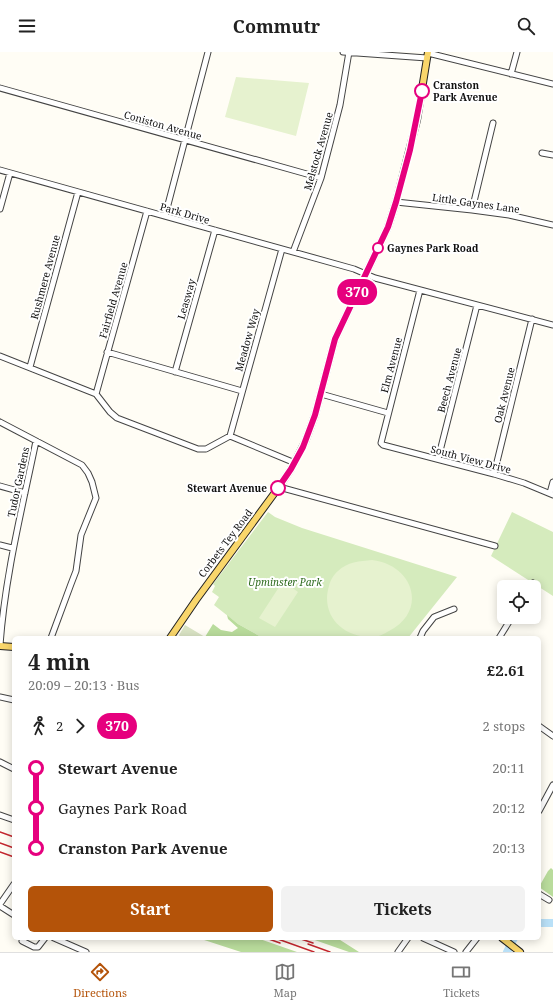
<!DOCTYPE html>
<meta charset="utf-8">
<style>
body{margin:0;font-family:"Noto Serif",serif;background:#f2f2f2;color:#222;height:100vh;display:flex;flex-direction:column;font-size:15px;white-space:nowrap}
*{box-sizing:border-box;margin:0}
p{font-size:13px;color:#767676}
.icon{flex:none;width:22px;height:22px;fill:none;stroke:currentColor;stroke-width:2;stroke-linecap:round;stroke-linejoin:round}
.map{position:relative;flex:1;overflow:hidden}
.details{position:absolute;left:12px;top:584px;width:529px;height:304px;display:flex;flex-direction:column;background:#fff;border-radius:6px;box-shadow:0 2px 10px #0003}
.details>*{flex:none}
.badge{padding:0 8px;border-radius:13px;font-size:14px;line-height:26px}
.controls{position:absolute;left:497px;top:528px;display:grid;gap:8px}
.controls a{display:grid;place-items:center;width:44px;height:44px;border-radius:6px;background:#fff;box-shadow:0 2px 10px #0003;font-size:20px}
.map>.badge{position:absolute;translate:-50% -50%;box-shadow:0 0 0 2px #fff}
.legs{display:flex;align-items:center;gap:6px;height:44px;padding:0 16px;font-size:13px}
.legs p{margin-inline-start:auto}
.summary{display:flex;align-items:center;justify-content:space-between;height:68px;padding:0 16px}
h1{font-size:22px;font-weight:700;line-height:30px}
.button{display:flex;gap:8px;margin-top:auto;padding:8px 16px}
.button a{flex:1;height:46px;border-radius:6px;background:#b45309;color:#fff;font-size:16px;font-weight:700;line-height:46px;text-align:center}
.button a+a{background:#f2f2f2;color:#222}
ul{padding:0 16px;list-style:none}
li{display:flex;align-items:center;gap:14px;height:40px;font-size:15px}
li i{display:grid;place-items:center;width:6px;height:100%;margin:0 5px;background:currentColor}
li i::after{content:'';width:10px;height:10px;margin:-5px;border:3px solid;border-radius:50%;background:#fff}
li p{margin-inline-start:auto}
li:first-child i{background:linear-gradient(#0000 50%,currentColor 0)}
li:last-child i{background:linear-gradient(currentColor 50%,#0000 0)}
header{display:flex;justify-content:space-between;align-items:center;height:52px;padding:0 16px;background:#fff;font-size:18px;font-weight:700}
.menu{display:flex;justify-content:space-around;align-items:center;height:56px;border-top:1px solid #e0e0e0;background:#fff;font-size:11px;color:#767676}
.menu a{display:grid;justify-items:center;gap:2px}
.menu .on{color:#b45309}
.map>svg:first-child{display:block}
</style>
<header><svg class="icon" aria-label="menu" viewBox="0 0 24 24"><path d="M4 6h16M4 12h16M4 18h16"/></svg>Commutr<svg class="icon" aria-label="search" viewBox="0 0 24 24"><circle cx="10" cy="10" r="6"/><path d="M15 15l6 6"/></svg></header>
<div class="map">
<svg width="553" height="900" viewBox="0 0 553 900">
<rect width="100%" height="100%" fill="#fffdf5"/>
<!-- green -->
<path fill="#d5ebbd" d="M268 460 275 465 302 476 457 525 408 586H263L238 572 214 553 219 545 212 540 215 534 213 532Z
M512 460 553 480V544L491 504Z"/>
<!-- forest -->
<path fill="#b9dc9c" d="M227 563 238 572 263 586H207L205 585 213 572 221 578 232 580 238 576 228 567Z
M551 816 553 818V845L539 835 548 819Z
M198 886H257L297 900H241Z
M309 886H337L359 900H349Z"/>
<!-- cemetery -->
<path fill="#d9e3c4" d="M185 573 205 585 207 586H180V585L179 583Z"/>
<!-- pitch -->
<path fill="#e6f2cf" d="M236 25 309 31 296 84 225 65Z
M372 508C414 513 428 559 389 579 384 582 378 585 372 585 343 586 320 563 329 534 330 529 334 522 338 519 347 510 360 509 372 508Z
M283 529 298 540 275 575 259 566Z"/>
<g fill="none" stroke-linecap="round" stroke-linejoin="round">
<!-- river -->
<path stroke="#b9e0f7" stroke-width="8" d="M539 871H553
M507 900 514 886"/>
<!-- minor casing -->
<g stroke="#444" stroke-width="7">
<path id="minor" d="M343 0 427 6
M428 1 553 32
M511 22 517 0
M0 36 321 126
M542 101 553 103
M0 118 354 217 375 226 553 273
M396 150 472 158 509 163 553 173
M0 157 10 121
M472 158 493 71
M165 164 208 0
M293 200 321 126 340 53 349 0
M420 238 381 391 383 393 494 422 524 431 553 443
M107 300 242 339
M0 304 96 342 110 360 117 366 198 397H206L230 384 295 411
M30 315 78 140
M175 320 215 178
M96 342 147 159
M321 342 388 361
M0 370 82 413 88 421 92 430 96 446 81 483 76 519 71 532 51 586
M230 384 282 197
M438 407 477 253
M494 422 532 267
M0 434 25 441
M279 435 495 494
M550 441 553 430
M0 493 12 496
M530 535 533 531
M420 586 423 579 434 565 454 557
M499 586 512 565
M0 593C5 524 22 457 36 389
M0 645 14 648
M539 674 553 684
M0 710 14 717
M539 759 553 733
M0 763 14 768
M539 842 549 848
M0 852 14 832
M0 854 14 863
M54 886 86 900
M423 886 454 900
M22 889 34 895H38L45 886
M398 900 408 886
M466 900 477 886"/>
</g>
<!-- major casing -->
<g stroke="#222" stroke-width="8">
<path id="major" d="M170 586 196 548 279 435 291 417 305 390 315 363 335 287 388 175 396 150 417 68 428 0
M0 594 14 595
M502 886 520 900"/>
</g>
<!-- minor -->
<use href="#minor" stroke="#fff" stroke-width="5"/>
<!-- major -->
<use href="#major" stroke="#f9d66b" stroke-width="6"/>
<!-- rail -->
<path stroke="#c4262e" stroke-width="1.5" d="M0 780 14 785
M0 791 14 796
M0 800 14 805
M266 886 280 891
M275 886 314 900
M298 886 313 891
M308 892 330 900"/>
</g>
<g fill="none" stroke-linecap="round" stroke-linejoin="round">
<!-- line-1 casing -->
<g stroke="#fff" stroke-width="9">
<path id="line-1" d="M278 436 291 417 303 395 315 363 335 287 388 175 396 150 410 98 422 39"/>
</g>
<!-- line-1 -->
<use href="#line-1" stroke="#e6007e" stroke-width="6"/>
</g>
<!-- markers -->
<g fill="#fff" stroke="#e6007e" stroke-width="2">
<circle cx="422" cy="39" r="7"/>
<circle cx="378" cy="196" r="5"/>
<circle cx="278" cy="436" r="7"/>
</g>
<g text-anchor="middle" dominant-baseline="central" stroke-width="4" stroke-linejoin="round" paint-order="stroke">
<!-- stop labels -->
<g font-size="10" font-weight="bold" fill="#111" stroke="#fff" text-anchor="start">
<text x="433" y="33">Cranston<tspan x="433" dy="12">Park Avenue</tspan></text>
<text x="387" y="196">Gaynes Park Road</text>
<text x="267" y="436" text-anchor="end">Stewart Avenue</text>
</g>
<!-- street labels -->
<g font-size="10" fill="#111" stroke="#fff">
<text transform="translate(163 73) rotate(16)">Coniston Avenue</text>
<text transform="translate(318 99) rotate(-74)">Melstock Avenue</text>
<text transform="translate(476 151) rotate(8)">Little Gaynes Lane</text>
<text transform="translate(185 161) rotate(16)">Park Drive</text>
<text transform="translate(45 225) rotate(-75)">Rushmere Avenue</text>
<text transform="translate(186 247) rotate(-74)">Leasway</text>
<text transform="translate(113 248) rotate(-74)">Fairfield Avenue</text>
<text transform="translate(247 288) rotate(-74)">Meadow Way</text>
<text transform="translate(391 313) rotate(-75)">Elm Avenue</text>
<text transform="translate(449 328) rotate(-75)">Beech Avenue</text>
<text transform="translate(504 343) rotate(-76)">Oak Avenue</text>
<text transform="translate(471 407) rotate(15)">South View Drive</text>
<text transform="translate(18 430) rotate(-78)">Tudor Gardens</text>
<text transform="translate(225 491) rotate(-53)">Corbets Tey Road</text>
</g>
<!-- park labels -->
<g font-size="10" font-style="italic" fill="#2f6b1f" stroke="#fff">
<text x="285" y="530">Upminster Park</text>
</g>
</g>
</svg>
<div class="controls">
<a><svg class="icon" aria-label="locate" viewBox="0 0 24 24"><circle cx="12" cy="12" r="6"/><path d="M12 2v4M12 18v4M2 12h4M18 12h4"/></svg></a>
</div>
<b class="badge" style="left:357px;top:240px;background:#e6007e;color:#fff">370</b>
<section class="details">
<div class="summary"><div><h1>4 min</h1><p>20:09 – 20:13 · Bus</p></div><b>£2.61</b></div>
<div class="legs"><svg class="icon" aria-label="walk" viewBox="0 0 24 24"><circle cx="13" cy="4" r="2"/><path d="M13 8l-2 6 4 7M11 14l-3 7M7 12l3-4h3l4 4"/></svg>2<svg class="icon" aria-label="forward" viewBox="0 0 24 24"><path d="M9 5l7 7-7 7"/></svg><b class="badge" style="background:#e6007e;color:#fff">370</b><p>2 stops</p></div>
<ul>
<li><i style="color:#e6007e"></i><b>Stewart Avenue</b><p>20:11</p></li>
<li><i style="color:#e6007e"></i><span>Gaynes Park Road</span><p>20:12</p></li>
<li><i style="color:#e6007e"></i><b>Cranston Park Avenue</b><p>20:13</p></li>
</ul>
<div class="button"><a>Start</a><a>Tickets</a></div>
</section>
</div>
<nav class="menu">
<a class="on"><svg class="icon" aria-label="directions" viewBox="0 0 24 24"><path d="M12 3l9 9-9 9-9-9zM9 14v-3h6M13 9l2 2-2 2"/></svg>Directions</a>
<a><svg class="icon" aria-label="map" viewBox="0 0 24 24"><path d="M3 6l6-2 6 2 6-2v14l-6 2-6-2-6 2zM9 4v14M15 6v14"/></svg>Map</a>
<a><svg class="icon" aria-label="tickets" viewBox="0 0 24 24"><path d="M3 7h18v10H3zM15 7v10"/></svg>Tickets</a>
</nav>
